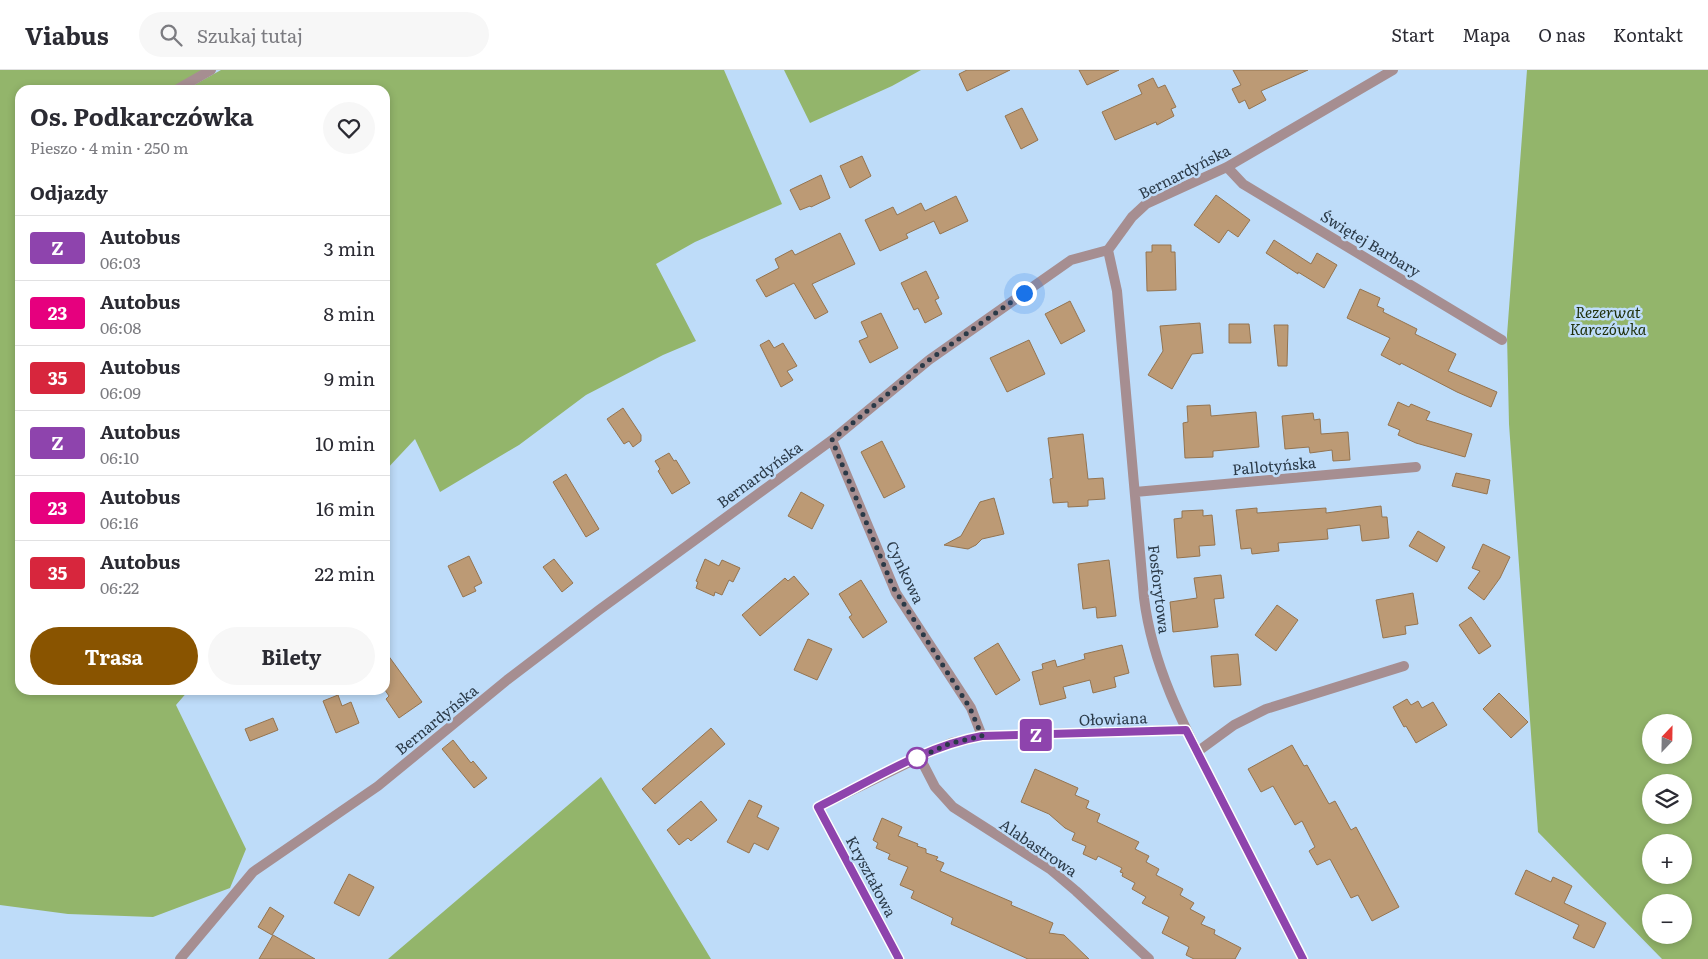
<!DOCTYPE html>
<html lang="pl">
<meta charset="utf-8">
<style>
body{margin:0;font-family:Literata,serif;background:#f7f7f7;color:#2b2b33;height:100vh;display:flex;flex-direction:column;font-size:19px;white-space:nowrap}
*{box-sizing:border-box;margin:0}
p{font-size:16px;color:#7c7c81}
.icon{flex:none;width:28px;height:28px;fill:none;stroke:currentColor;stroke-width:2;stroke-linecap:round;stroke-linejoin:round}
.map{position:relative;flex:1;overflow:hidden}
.panel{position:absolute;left:15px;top:15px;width:375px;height:610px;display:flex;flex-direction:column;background:#fff;border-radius:15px;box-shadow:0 2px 8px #0003}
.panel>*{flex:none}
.badge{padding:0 10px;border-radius:4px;font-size:18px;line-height:32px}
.needle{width:32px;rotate:22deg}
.buttons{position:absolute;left:1642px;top:644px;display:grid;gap:10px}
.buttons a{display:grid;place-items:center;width:50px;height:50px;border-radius:50%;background:#fff;box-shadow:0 2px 8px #0003;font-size:25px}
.you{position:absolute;width:25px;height:25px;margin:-12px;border:4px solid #fff;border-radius:50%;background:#1a73e8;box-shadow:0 0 0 8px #1a73e833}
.map>.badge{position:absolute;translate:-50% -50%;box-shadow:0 0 0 2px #fff}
h2{padding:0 15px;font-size:19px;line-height:45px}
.round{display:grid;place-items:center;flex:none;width:52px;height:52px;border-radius:26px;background:#f7f7f7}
.overview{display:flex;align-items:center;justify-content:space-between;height:85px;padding:0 15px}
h1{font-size:24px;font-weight:700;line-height:38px}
.cta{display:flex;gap:10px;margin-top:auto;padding:10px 15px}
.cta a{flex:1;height:58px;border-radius:30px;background:#895400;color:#fff;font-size:20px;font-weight:700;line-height:58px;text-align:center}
.cta a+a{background:#f7f7f7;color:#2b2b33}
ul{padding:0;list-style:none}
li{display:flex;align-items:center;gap:15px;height:65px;padding:0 15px;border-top:1px solid #e1e1e2}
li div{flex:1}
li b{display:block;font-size:19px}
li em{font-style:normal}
li .badge{min-width:55px;font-weight:700;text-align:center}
header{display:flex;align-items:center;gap:30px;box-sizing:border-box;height:70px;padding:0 25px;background:#fff;border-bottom:1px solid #e1e1e2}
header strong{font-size:24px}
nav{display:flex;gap:28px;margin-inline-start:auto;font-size:18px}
.search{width:350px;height:45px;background:#f7f7f7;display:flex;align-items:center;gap:12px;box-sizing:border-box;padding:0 18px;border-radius:28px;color:#7c7c81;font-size:19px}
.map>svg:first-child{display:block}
</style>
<header>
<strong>Viabus</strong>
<div class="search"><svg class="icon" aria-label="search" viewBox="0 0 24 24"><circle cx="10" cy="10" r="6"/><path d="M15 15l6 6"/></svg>Szukaj tutaj</div>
<nav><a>Start</a><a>Mapa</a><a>O nas</a><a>Kontakt</a></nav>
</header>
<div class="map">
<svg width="1708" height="889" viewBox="0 0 1708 889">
<rect width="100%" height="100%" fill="#bedcf9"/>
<!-- green -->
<path fill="#93b56b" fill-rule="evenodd" d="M0 0H202L169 20H20V620H189L176 635 246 779 230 818 153 847 68 844 0 835Z
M221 0H724L782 134 695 172 656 194 696 271 663 285 586 325 519 375 440 422 415 369 385 401V20H185Z
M784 0H921L892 16 810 53Z
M1527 0H1708V889H1662L1538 762 1509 354 1507 265ZM1651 652H1684V685H1651ZM1651 712H1684V745H1651ZM1651 772H1684V805H1651ZM1651 832H1684V865H1651Z
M601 707 711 889H388Z"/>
<!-- building -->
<path fill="#bc9a75" stroke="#947450" d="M967 0H1010L967 21 959 4Z
M1079 0H1119L1087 15Z
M1233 0H1308L1261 21 1266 30 1249 39 1245 30 1239 33 1232 19 1241 15Z
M1153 8 1158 18 1165 15 1176 37 1171 39 1174 46 1157 55 1156 52 1115 70 1102 42 1142 24 1138 15Z
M1022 38 1038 70 1021 79 1005 46Z
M862 86 871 106 850 118 840 96Z
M821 105 830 128 811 137 810 136 800 140 790 120Z
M1216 125 1250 150 1238 167 1228 160 1219 173 1194 155Z
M956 126 968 151 940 164 934 151 906 164 908 168 880 181 865 150 893 137 897 145 921 133 925 141Z
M840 163 855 194 812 214 828 242 815 249 794 213 766 227 756 210 779 198 775 189 792 180 795 185Z
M1274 170 1311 194 1317 183 1337 195 1324 218 1298 202V204L1266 183Z
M1152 175H1171V182H1175L1176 220 1147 221 1146 182H1152Z
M926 201 939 228 935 230 942 244 925 253 918 238 914 240 901 213Z
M1360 219 1380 228 1377 236 1384 239 1383 242 1417 259 1415 264 1456 284 1448 301 1497 322 1491 337 1457 322 1401 293 1400 295 1381 285 1390 268 1347 248Z
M1070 231 1085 261 1061 274 1045 244Z
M881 243 898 278 870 293 859 271 868 267 861 252Z
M1200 253 1203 283 1192 284 1172 319 1148 305 1163 281 1160 256Z
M1229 254H1249L1251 273H1229Z
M1274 255H1288L1287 296H1278Z
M769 270 774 278 783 273 797 296 787 301 793 310 781 317 760 275Z
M1029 270 1045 304 1007 322 990 288Z
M1398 332 1409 337 1411 334 1430 342 1426 350 1472 364 1465 387 1416 373 1398 365 1400 360 1388 355Z
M1210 335 1211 346 1256 342 1259 377 1213 381V387L1185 388 1183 353 1188 352 1187 336Z
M623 338 641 365V371L633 377 629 371 624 374 607 349Z
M1313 343 1314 350 1320 349 1321 364 1348 362 1350 390 1333 391 1332 380 1310 383 1309 377 1285 379 1282 346Z
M1083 364 1088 409 1103 408 1105 429 1088 430V436L1068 437V432L1053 433 1050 409 1053 408 1048 368Z
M882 371 905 417 884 428 861 382Z
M669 383 674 391 676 390 690 413 672 424 658 401 660 399 655 391Z
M1456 403 1490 410 1487 424 1452 416Z
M566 404 599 459 586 467 553 412Z
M801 422 824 435 812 459 788 446Z
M994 428 1004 464 982 469 976 475 968 479 944 475 961 466 980 432Z
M1381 436 1382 447H1387L1389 468 1362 471 1360 455 1327 459 1328 469 1278 473 1279 481 1252 484 1251 478 1241 479 1236 440 1257 438V443L1326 438V443Z
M1203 440V446L1212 445 1215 475 1199 476 1200 486 1177 488 1174 449 1182 448V441Z
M1418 461 1445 477 1437 492 1409 476Z
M1483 474 1510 487 1500 508 1484 530 1468 518 1480 501 1472 498Z
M469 486 482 513 474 517 476 521 463 527 448 496Z
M554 489 573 513 562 522 543 497Z
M705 489 719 496 722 490 740 498 733 512 729 510 722 525 715 522 714 526 696 518 698 512 696 511Z
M1109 490 1116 546 1097 548 1096 537 1083 539 1078 494Z
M1221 505 1224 528 1214 529 1218 557 1173 562 1170 532 1197 528 1194 508Z
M794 506 809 524 760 566 742 545 785 508 788 511Z
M861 510 887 552 863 568 849 547 852 545 839 524Z
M1413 523 1418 554 1405 556 1406 564 1383 568 1376 530Z
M1277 535 1298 550 1276 581 1255 565Z
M1471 547 1491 576 1479 584 1459 555Z
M808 569 832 579 817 610 794 600Z
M998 573 1020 610 996 625 974 588Z
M1122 575 1129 603 1114 607 1116 617 1093 623 1090 610 1063 617 1066 628 1040 635 1032 602 1043 599 1042 594 1055 590 1057 597 1085 589 1084 584Z
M385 581 422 632 399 648 386 629 389 626 385 620Z
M1238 584 1241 615 1214 617 1211 586Z
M1499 623 1528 652 1511 668 1483 639Z
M338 625 342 636 351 632 359 653 336 663 323 631Z
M1407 629 1411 635 1418 631 1422 638 1433 632 1447 655 1416 673 1406 656 1404 657 1393 637Z
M273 648 278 660 250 671 245 659Z
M711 658 725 674 655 734 642 719Z
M453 670 471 693 473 691 487 708 474 718 442 679Z
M1292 675 1304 696 1307 695 1329 734 1335 731 1351 760 1356 757 1399 837 1372 851 1358 825 1351 828 1330 789 1317 795 1309 781 1315 777 1302 751 1295 755 1273 716 1261 722 1248 699Z
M1035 699 1078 718 1075 725 1089 731 1086 738 1100 744 1097 752 1139 772 1135 779 1149 786 1146 792 1159 799 1156 805 1183 819 1180 825 1194 833 1190 839 1205 847 1201 854 1215 860 1214 864 1241 878 1235 889H1194L1186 885 1189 877 1162 863 1169 847 1142 833 1146 827 1132 819 1135 813 1122 806 1123 803 1120 802 1122 798 1098 786 1096 790 1083 784 1086 776 1072 770 1075 763 1065 758 1049 744 1021 732Z
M749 730 762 736 757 747 779 758 768 780 754 773 749 783 727 772Z
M701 731 717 750 691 771 688 768 679 775 667 760Z
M882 748 902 757 898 766 918 774 917 776 926 779V783L938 787 936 790 944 793 940 801 1012 832 1011 835 1053 853 1049 863 1064 865 1089 889H1028L951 854 953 848 911 828 914 821 900 815 908 797 888 789 890 784 876 778 878 773 873 770Z
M1526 800 1551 812 1553 807 1572 816 1564 833 1606 853 1594 878 1573 868 1579 855 1515 824Z
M349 804 374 817 359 846 334 833Z
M270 837 284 846 272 865 258 857Z
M273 865 315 889H259Z"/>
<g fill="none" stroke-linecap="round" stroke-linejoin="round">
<!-- minor -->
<path stroke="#a68e91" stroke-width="10" d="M176 20 211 0
M1227 97 1243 114 1502 270
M1108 180 1117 221 1144 528C1153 600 1187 662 1220 726 1247 780 1275 835 1303 889
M832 370 896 523 971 638 982 666
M1135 422 1416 397
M1197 682 1234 655 1266 639 1404 596
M919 686 935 717 953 737 1050 799 1076 821 1149 889
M180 889 253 802 378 716 507 610 599 540 832 370 929 290 1071 190 1108 180 1132 147 1146 134 1227 97 1393 0
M899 889 818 737 934 680 951 673 982 666 1186 660"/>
</g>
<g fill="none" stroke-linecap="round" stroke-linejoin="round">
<!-- line casing -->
<g stroke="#fff" stroke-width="11">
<path id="line" d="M899 889 818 737C869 712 925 676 982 666L1186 660 1303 889"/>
</g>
<!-- line -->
<use href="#line" stroke="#8e44ad" stroke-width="8"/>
<!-- walk -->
<path stroke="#2b3a48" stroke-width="5" stroke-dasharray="0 9" d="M917 688 916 689 951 673 982 666 970 638 893 517 832 370 929 290 1024 223"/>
</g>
<!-- markers -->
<circle fill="#fff" stroke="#8e44ad" stroke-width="2.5" cx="917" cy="688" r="10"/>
<g text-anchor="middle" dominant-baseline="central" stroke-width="5" stroke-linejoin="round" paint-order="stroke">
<!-- street labels -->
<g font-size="15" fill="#2b3a48" stroke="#bedcf9">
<text transform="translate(1184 101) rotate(-27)">Bernardyńska</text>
<text transform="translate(1371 173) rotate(31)">Świętej Barbary</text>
<text transform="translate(1274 395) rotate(-5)">Pallotyńska</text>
<text transform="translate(759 404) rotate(-36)">Bernardyńska</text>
<text transform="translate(906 502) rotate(64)">Cynkowa</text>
<text transform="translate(1160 519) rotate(83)">Fosforytowa</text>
<text transform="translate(1113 648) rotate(-2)">Ołowiana</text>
<text transform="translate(436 649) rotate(-39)">Bernardyńska</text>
<text transform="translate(1039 777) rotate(34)">Alabastrowa</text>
<text transform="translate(872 806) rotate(62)">Kryształowa</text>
</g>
<!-- park labels -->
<g font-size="15" font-style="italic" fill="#20300a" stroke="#bedcf9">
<text x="1608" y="241">Rezerwat<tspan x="1608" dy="17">Karczówka</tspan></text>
</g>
</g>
</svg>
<div class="buttons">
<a><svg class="needle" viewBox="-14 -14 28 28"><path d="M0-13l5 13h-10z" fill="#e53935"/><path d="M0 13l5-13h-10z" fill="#7c7c81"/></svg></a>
<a><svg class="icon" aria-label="layers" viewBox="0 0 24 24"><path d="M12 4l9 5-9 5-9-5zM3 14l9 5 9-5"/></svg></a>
<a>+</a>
<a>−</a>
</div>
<div class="you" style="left:1024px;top:223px"></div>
<b class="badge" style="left:1036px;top:665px;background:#8e44ad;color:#fff">Z</b>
<section class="panel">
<div class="overview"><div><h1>Os. Podkarczówka</h1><p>Pieszo · 4 min · 250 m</p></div><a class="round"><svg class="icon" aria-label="heart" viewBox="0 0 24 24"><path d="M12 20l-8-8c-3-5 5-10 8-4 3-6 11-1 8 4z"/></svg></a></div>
<h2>Odjazdy</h2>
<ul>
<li><span class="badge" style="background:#8e44ad;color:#fff">Z</span><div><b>Autobus</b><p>06:03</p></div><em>3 min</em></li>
<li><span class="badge" style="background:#e6007e;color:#fff">23</span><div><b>Autobus</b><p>06:08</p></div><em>8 min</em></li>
<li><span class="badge" style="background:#d7263d;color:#fff">35</span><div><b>Autobus</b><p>06:09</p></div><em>9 min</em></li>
<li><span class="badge" style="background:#8e44ad;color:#fff">Z</span><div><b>Autobus</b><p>06:10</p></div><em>10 min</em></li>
<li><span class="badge" style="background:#e6007e;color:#fff">23</span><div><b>Autobus</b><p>06:16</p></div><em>16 min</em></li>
<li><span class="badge" style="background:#d7263d;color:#fff">35</span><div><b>Autobus</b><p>06:22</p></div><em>22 min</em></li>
</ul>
<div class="cta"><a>Trasa</a><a>Bilety</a></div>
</section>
</div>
